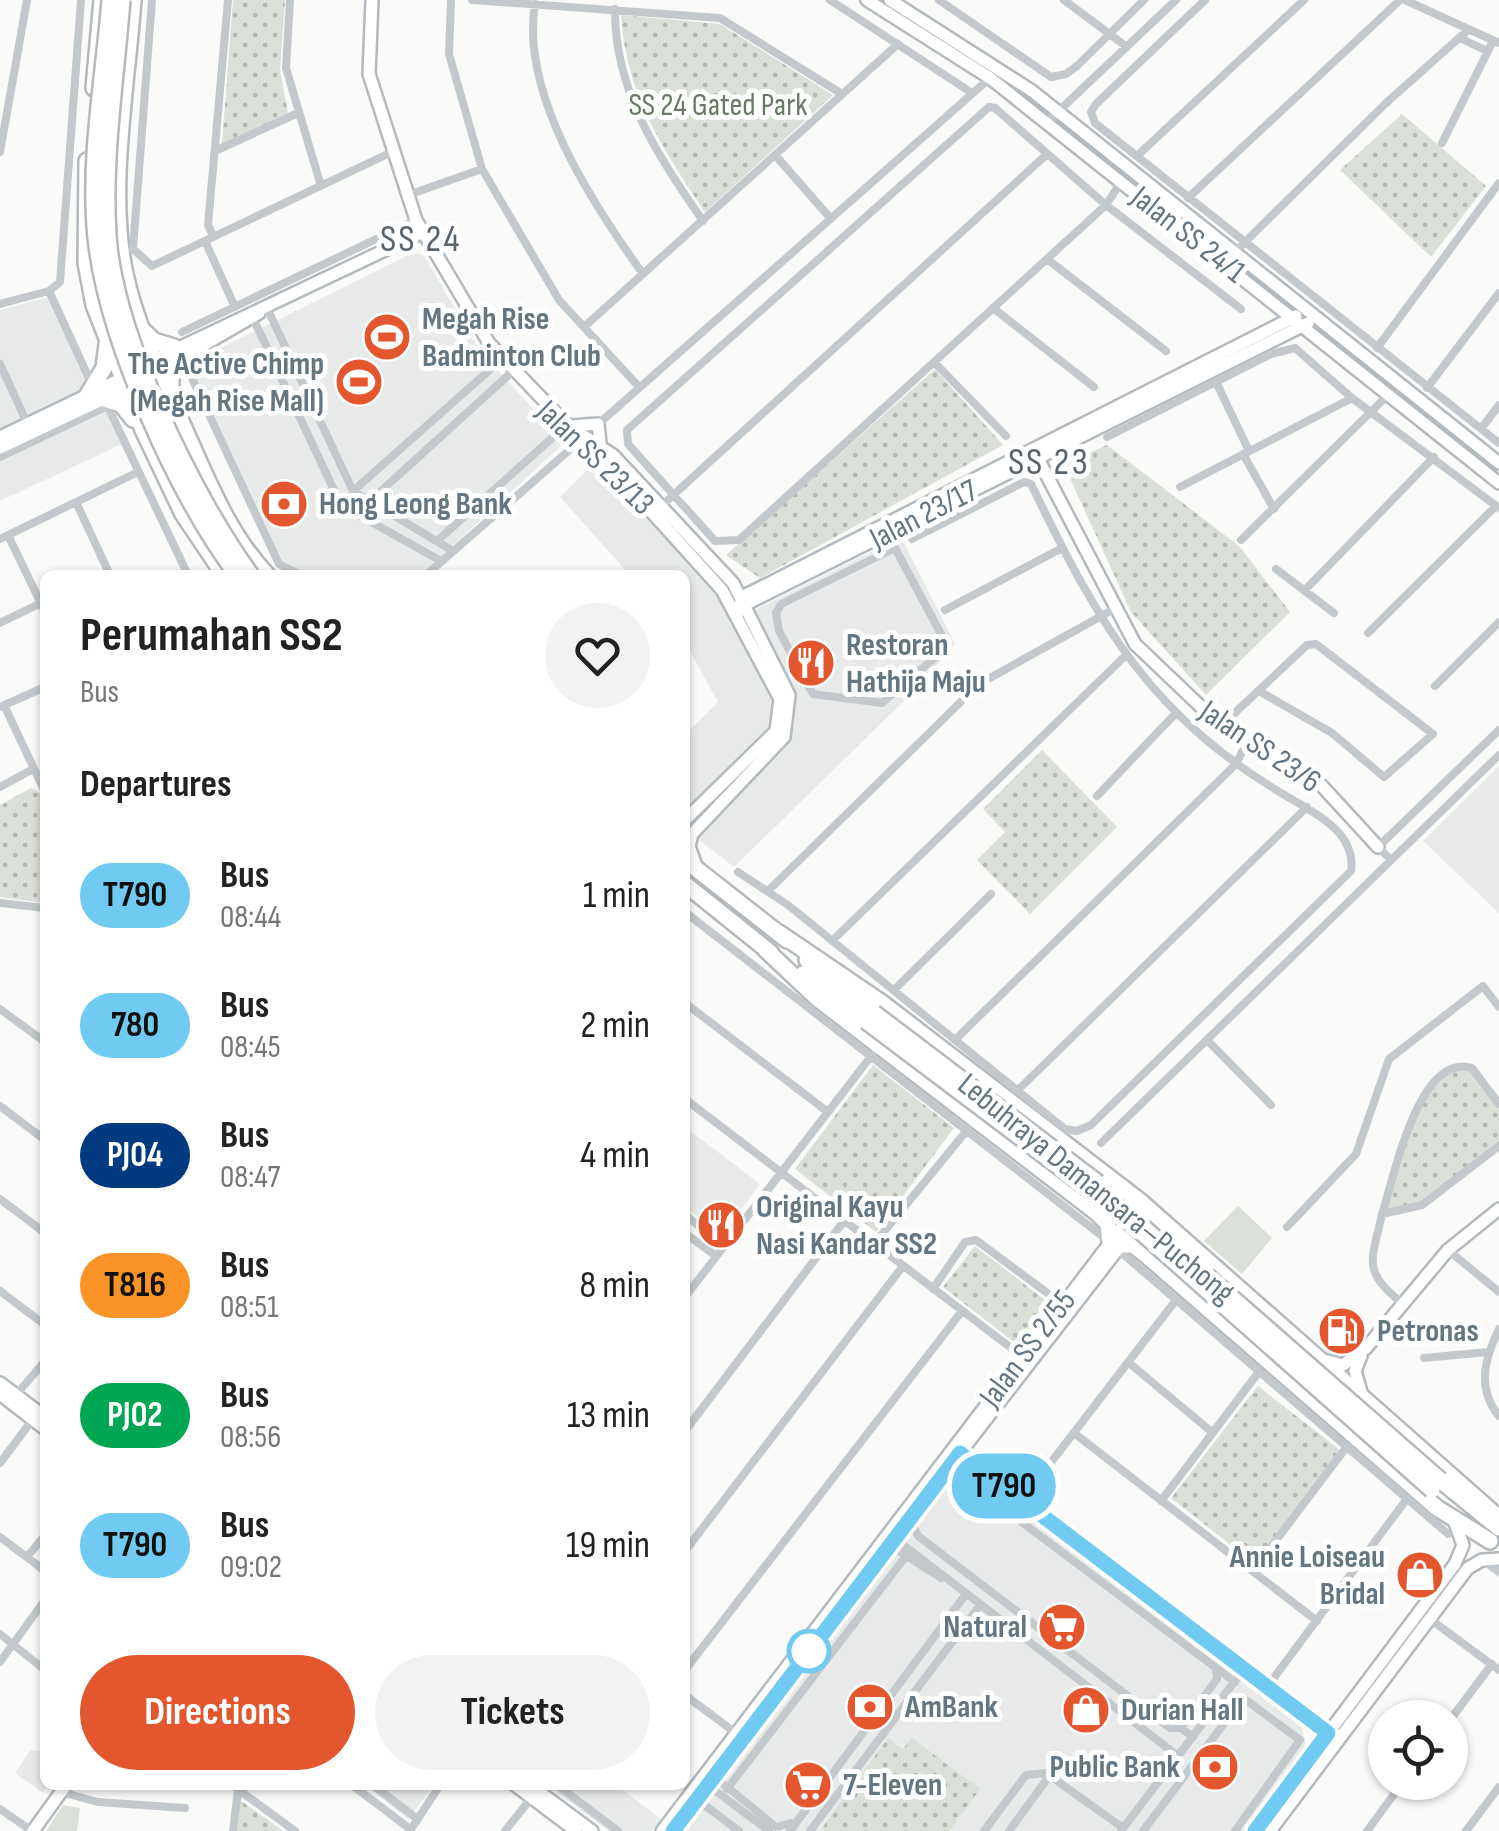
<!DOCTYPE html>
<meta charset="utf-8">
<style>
body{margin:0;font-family:"Sofia Sans Condensed",sans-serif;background:#f2f2f2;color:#222;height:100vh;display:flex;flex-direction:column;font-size:38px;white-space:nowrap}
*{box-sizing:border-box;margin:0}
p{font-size:32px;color:#767676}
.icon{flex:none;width:55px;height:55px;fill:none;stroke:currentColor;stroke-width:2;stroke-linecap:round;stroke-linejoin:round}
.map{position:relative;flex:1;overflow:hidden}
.drawer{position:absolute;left:40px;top:570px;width:650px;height:1220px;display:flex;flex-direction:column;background:#fff;border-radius:15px;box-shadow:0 2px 8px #0004}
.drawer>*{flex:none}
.badge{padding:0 20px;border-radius:32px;font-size:35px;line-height:65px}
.buttons{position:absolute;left:1368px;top:1700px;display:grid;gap:20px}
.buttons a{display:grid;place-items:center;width:100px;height:100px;border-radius:50%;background:#fff;box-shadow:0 2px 8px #0004;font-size:50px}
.map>.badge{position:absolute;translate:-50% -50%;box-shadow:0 0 0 5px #fff}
h2{padding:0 40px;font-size:38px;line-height:90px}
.round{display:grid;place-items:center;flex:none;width:105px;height:105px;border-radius:52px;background:#f2f2f2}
.overview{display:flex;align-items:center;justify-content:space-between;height:170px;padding:0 40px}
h1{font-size:48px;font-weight:700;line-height:75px}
.cta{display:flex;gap:20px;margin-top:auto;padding:20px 40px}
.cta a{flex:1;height:115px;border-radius:60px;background:#e4572e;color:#fff;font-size:40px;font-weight:700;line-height:115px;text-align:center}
.cta a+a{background:#f2f2f2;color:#222}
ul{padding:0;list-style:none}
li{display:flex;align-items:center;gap:30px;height:130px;padding:0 40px}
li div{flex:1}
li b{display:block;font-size:38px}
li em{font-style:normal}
li .badge{min-width:110px;font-weight:700;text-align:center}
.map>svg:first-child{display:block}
</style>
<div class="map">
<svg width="1499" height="1831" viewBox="0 0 1499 1831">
<defs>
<pattern id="park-dots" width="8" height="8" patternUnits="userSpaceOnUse" patternTransform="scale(2.5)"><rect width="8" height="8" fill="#dadfd7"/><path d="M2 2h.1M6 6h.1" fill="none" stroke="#b4b9b4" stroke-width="1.8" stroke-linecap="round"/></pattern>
</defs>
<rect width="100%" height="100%" fill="#fafaf8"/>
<!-- built -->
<path fill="#e8e9e9" d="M415 252 424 256 480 351 564 443 421 575H309L282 561 188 364Z
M55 295 122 444 0 501V310Z
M595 462 716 594 733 621 901 537 955 644 911 694 734 867 685 829V735L718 702 685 642V575H630L560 497Z
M1499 766V913L1423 841Z
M685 1127 760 1184 722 1235 685 1207Z
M966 1470 1301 1727 1307 1747 1245 1831H679L955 1471Z
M30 1750 45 1752V1785H49L43 1793 15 1773Z
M365 1785H434L408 1819Z
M546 1785H616L661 1819 651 1831H609Z"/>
<!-- grass -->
<path fill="#dadfd7" d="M1238 1206 1272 1238 1242 1274 1204 1241Z
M63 1805 80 1808 77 1831H46Z"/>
<!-- park -->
<path fill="url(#park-dots)" d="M233 0H285L280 70 288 113 222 144Z
M621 15 720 24 833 95 705 212C662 148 626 94 621 15Z
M1402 114 1486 186 1431 257 1340 170Z
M935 369 1003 445 760 578 726 555Z
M1107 445 1239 546 1290 612 1206 695 1131 612 1064 465Z
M1042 750 1117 827 1030 914 977 860 1005 832 983 809Z
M31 788 45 796V903L0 897V805Z
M873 1065 954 1128 876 1232 795 1169Z
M1454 1070 1471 1071 1499 1109V1145L1422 1204 1384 1212C1400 1161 1408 1102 1454 1070Z
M975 1246 1054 1307 1023 1349 943 1287Z
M1258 1386 1341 1451 1254 1563 1171 1498Z
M888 1738 903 1749 912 1738 980 1789 949 1831H825L822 1828Z
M240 1800 283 1831H237Z"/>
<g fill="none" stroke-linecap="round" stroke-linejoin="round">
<!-- secondary casing -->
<g stroke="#b3babf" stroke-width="16">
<path id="secondary" d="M372 0 369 74 416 220 489 343 567 425 613 455 733 583 789 695 784 737 692 834 689 846 696 866
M867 0 990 78 1499 483
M890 0 1032 91 1499 463
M176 361 259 313
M147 363 423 232
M549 417 569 437 602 457 722 590 780 699 776 731 685 820
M572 426 598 424 600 443
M0 437 127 376
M0 448 133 385
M1034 451 1135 644 1221 726 1322 786 1378 847
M746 604 1308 323
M737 615 742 597 1296 316
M1361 1356 1355 1371 1362 1395
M1324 1360 1343 1365 1366 1348 1448 1250 1499 1209
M0 1383 45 1417
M0 1394 45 1429
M925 1498 1149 1209
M515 1785 576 1831
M530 1785 592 1831
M33 1831 66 1785
M662 1831 1141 1202
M673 1831 884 1553
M1255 1831 1455 1564 1463 1545 1455 1523
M1270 1831 1468 1568 1482 1560 1499 1559"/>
</g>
<!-- highway casing -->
<g stroke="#b4b9bd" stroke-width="20">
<path id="highway" d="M133 0C127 85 107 190 125 274 137 330 165 384 188 437 210 486 230 536 267 575
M94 88 102 0
M87 161 86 263 94 305 143 430 183 514 224 575
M145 332 154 341 174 347
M171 393V374L179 359
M87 396 104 368 107 344
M104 399 121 404 133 419
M685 860 787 940
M685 884 771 953
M779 933 882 1003 1141 1202 1499 1518
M765 949 818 999 1096 1212 1108 1224 1110 1242
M807 960 874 1013
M803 974 866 1021
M1118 1245H1133L1146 1255 1437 1508 1490 1541
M1440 1480 1499 1528"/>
</g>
<!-- street -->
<path stroke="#c3c8cc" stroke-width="8" d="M152 0 133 249 152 266 394 151
M290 0 286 68 321 186
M451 0 449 54 482 169 559 300 639 387
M472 0 720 18 842 94
M830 0 972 93
M939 0 1051 77 1066 74 1077 66 1144 0
M1064 0 1127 47
M1205 0 1096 104 1091 112 1095 123 1499 443
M1405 0 1499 43
M535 4C520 94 592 203 643 274
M615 9C614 90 658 157 703 221
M1460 38 1487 51
M1046 123 1176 0
M1442 143 1493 41
M215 151 298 113
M0 152 27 0
M776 156 831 219
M1137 156 1304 0
M1121 182 1106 205 739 540 715 541 628 444 627 430 989 107 995 108 1106 205 1241 309
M408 195 482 169
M1188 198 1400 0
M213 236 208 225 228 0
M205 241 235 307
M1241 246 1385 104 1468 30
M1047 259 1166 351
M49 291 93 387
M0 304 49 291 60 282 81 0
M267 308 353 491 453 551
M993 308 1094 387
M253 318 341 505 441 561
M584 327 898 44
M182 332 416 220
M1377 348 1499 183
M182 357 279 564 301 575
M934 362 1006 436
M0 364 27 423
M1216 382 1249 451
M1427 388 1499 293
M106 403 188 575
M595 427 990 78
M1481 429 1499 405
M1107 437 1271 354 1295 348 1352 398 1499 508
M1243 454 1274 509
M0 457 108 406
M1180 487 1352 398
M353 491 502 359
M370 501 513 371
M76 502 110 575
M658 509 1046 155
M887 533 942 636 945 649 882 703 813 694 779 631 776 613 781 604 895 548
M8 535 45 612
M0 539 138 472
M1241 540 1389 394
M437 541 561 430
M1276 569 1334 613
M426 575 581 440
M1305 590 1434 457
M945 610 1062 548
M0 623 41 603
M1368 633 1496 506
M1435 686 1499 622
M4 705 45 792
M0 707 45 687
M1221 726 1224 723 1307 645 1316 644 1433 734 1384 777 1332 733 1259 691
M0 787 33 769
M1097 796 1176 713
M1391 860 1378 847 1499 730
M738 872 788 905 1065 1129 1077 1131 1091 1125 1351 871C1356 835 1321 816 1293 800 1151 718 1100 627 1031 484L1024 482 912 539
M768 891 979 684 1114 609
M0 903 45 908
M685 912 1106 1239
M832 941 1124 657
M894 990 991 894
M685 1003 828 1112
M0 1009 45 1042
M955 1040 1236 764 1246 744
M1207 1040 1271 1105
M1017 1091 1307 807
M685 1099 1023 1357
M1499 1104 1472 1068C1418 1052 1394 1178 1382 1214L1422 1205 1499 1146
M0 1106 45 1140
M1101 1143 1499 755
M0 1199 45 1233
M1382 1214C1372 1260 1361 1271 1402 1303
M685 1215 725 1246
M1287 1227 1356 1154 1389 1059 1483 986 1499 1007
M685 1233 716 1256
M874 1244 968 1129
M1116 1248 1448 1534
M1448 1250 1499 1292
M933 1289 965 1242 976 1240 1062 1304
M0 1291 45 1325
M685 1297 872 1055
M1499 1329C1485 1358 1476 1388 1499 1416
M1424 1358 1488 1352
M1128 1362 1213 1433
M15 1396 45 1361
M685 1431 844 1221
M1074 1433 1317 1621
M959 1453 1330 1735
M0 1463 33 1419
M945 1472 963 1478 1235 1682
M1022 1500 1176 1300
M1161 1501 1258 1373
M910 1518 918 1536 1170 1728H1181L1193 1737
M889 1534 1178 1756
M0 1537 45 1571
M883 1541 941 1578
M685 1551 903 1266
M27 1557 45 1535
M1488 1564 1499 1572
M1253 1571 1345 1449
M1430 1619 1499 1670
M0 1634 45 1670
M0 1662 45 1600
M685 1670 962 1311
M1267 1687 1406 1500
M685 1695 737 1734
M1450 1720 1492 1664
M1181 1728 1217 1679 1216 1669
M722 1770 721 1782 776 1827 791 1823
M232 1785 295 1831
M352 1785 410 1829
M373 1785 416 1818
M557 1785 618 1831
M727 1789 906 1556
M61 1792 98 1802 185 1808
M702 1792H717L769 1831
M693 1804 707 1807 739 1831
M0 1809 32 1831
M233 1831 238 1790
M410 1831 440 1785
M505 1831 532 1797
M790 1831 966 1594
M810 1831 980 1605
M984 1831 1026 1775 1046 1773 1123 1828
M1009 1831 1050 1775
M1121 1831 1244 1669
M1143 1831 1241 1701 1246 1700 1300 1740 1235 1831
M1367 1831 1403 1782
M1466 1831 1499 1787"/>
<!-- secondary -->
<use href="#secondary" stroke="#fff" stroke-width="11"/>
<!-- highway -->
<use href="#highway" stroke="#fff" stroke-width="15"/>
<!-- highway-bridge casing -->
<g stroke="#b4b9bd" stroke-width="20" stroke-linecap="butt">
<path id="highway-bridge" d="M110 0C104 77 88 160 96 238 107 340 176 493 237 575
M122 0C116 77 103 158 108 235 114 333 193 496 251 575
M874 1013 1098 1183
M866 1021 1114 1208 1432 1490
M1207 1276 1440 1480"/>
</g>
<!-- highway-bridge -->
<use href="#highway-bridge" stroke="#fff" stroke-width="15"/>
</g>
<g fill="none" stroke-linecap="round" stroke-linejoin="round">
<!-- line casing -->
<g stroke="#fff" stroke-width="22">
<path id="line" d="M673 1831 960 1453 1328 1733 1255 1831"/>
</g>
<!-- line -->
<use href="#line" stroke="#71caf2" stroke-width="15"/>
</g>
<!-- icons -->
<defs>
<g id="stadium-disc" transform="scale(2.5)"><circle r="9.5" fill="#e4572e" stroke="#fff"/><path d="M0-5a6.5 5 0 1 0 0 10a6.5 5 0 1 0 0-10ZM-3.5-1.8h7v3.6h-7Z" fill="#fff"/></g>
<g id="bank-disc" transform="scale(2.5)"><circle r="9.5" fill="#e4572e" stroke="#fff"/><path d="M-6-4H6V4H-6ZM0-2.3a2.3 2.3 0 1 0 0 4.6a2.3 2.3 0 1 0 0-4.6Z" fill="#fff"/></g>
<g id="restaurant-disc" transform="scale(2.5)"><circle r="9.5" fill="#e4572e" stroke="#fff"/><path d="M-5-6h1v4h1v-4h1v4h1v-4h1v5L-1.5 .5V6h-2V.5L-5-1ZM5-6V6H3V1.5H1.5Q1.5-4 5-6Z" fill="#fff"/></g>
<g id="fuel-disc" transform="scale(2.5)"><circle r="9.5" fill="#e4572e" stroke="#fff"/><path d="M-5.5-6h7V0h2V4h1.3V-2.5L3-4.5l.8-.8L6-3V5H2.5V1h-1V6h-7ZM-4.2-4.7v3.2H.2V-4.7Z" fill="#fff"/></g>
<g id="shop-disc" transform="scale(2.5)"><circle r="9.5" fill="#e4572e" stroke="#fff"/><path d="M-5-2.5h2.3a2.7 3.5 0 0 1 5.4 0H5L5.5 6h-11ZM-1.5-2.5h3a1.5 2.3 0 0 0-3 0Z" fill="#fff"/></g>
<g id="supermarket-disc" transform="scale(2.5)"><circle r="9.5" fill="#e4572e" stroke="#fff"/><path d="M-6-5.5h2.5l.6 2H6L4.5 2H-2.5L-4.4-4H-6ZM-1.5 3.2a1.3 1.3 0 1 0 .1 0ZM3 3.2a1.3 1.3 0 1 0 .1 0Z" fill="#fff"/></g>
</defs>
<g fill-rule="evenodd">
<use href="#stadium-disc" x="387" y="337"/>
<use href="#stadium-disc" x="359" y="382"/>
<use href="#bank-disc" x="284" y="504"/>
<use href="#restaurant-disc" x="811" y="663"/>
<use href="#restaurant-disc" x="721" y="1225"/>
<use href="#fuel-disc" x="1342" y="1331"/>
<use href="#shop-disc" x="1420" y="1575"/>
<use href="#supermarket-disc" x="1062" y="1627"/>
<use href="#bank-disc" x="870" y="1707"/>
<use href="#shop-disc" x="1086" y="1710"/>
<use href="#bank-disc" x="1215" y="1767"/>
<use href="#supermarket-disc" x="808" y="1785"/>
</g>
<!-- markers -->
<circle fill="#fff" stroke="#71caf2" stroke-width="5" cx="809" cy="1651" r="20"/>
<g text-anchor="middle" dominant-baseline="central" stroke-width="10" stroke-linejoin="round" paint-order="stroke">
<!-- park labels -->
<g font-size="32" fill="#687a64" stroke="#fff">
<text x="718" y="105">SS 24 Gated Park</text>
</g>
<!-- street labels -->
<g font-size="32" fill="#657683" stroke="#fff">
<text transform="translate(1188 235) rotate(38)">Jalan SS 24/1</text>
<text transform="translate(595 458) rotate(44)">Jalan SS 23/13</text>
<text transform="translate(924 515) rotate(-27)">Jalan 23/17</text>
<text transform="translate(1260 747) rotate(34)">Jalan SS 23/6</text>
<text transform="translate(1096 1189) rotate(39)">Lebuhraya Damansara–Puchong</text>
<text transform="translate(1028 1349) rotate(-53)">Jalan SS 2/55</text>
</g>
<!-- poi labels -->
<g font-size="32" font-weight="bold" fill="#657683" stroke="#fff" text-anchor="start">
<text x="422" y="319">Megah Rise<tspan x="422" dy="37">Badminton Club</tspan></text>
<text x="324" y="364" text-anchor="end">The Active Chimp<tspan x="324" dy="37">(Megah Rise Mall)</tspan></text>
<text x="319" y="504">Hong Leong Bank</text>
<text x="846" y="645">Restoran<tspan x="846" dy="37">Hathija Maju</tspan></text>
<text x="756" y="1207">Original Kayu<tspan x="756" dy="37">Nasi Kandar SS2</tspan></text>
<text x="1377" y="1331">Petronas</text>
<text x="1385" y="1557" text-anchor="end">Annie Loiseau<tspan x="1385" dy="37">Bridal</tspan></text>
<text x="1027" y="1627" text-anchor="end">Natural</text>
<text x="905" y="1707">AmBank</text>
<text x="1121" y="1710">Durian Hall</text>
<text x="1180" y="1767" text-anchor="end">Public Bank</text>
<text x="843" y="1785">7-Eleven</text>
</g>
<!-- quarter labels -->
<g font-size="38" letter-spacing="2.5" fill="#57646e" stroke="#fff">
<text x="421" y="239">SS 24</text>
<text x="1049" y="462">SS 23</text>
</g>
</g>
</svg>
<div class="buttons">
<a><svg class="icon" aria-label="locate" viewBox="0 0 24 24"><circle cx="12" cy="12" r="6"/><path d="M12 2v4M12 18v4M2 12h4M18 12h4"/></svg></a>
</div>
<b class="badge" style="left:1004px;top:1486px;background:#71caf2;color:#111">T790</b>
<section class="drawer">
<div class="overview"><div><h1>Perumahan SS2</h1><p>Bus</p></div><a class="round"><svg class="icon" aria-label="heart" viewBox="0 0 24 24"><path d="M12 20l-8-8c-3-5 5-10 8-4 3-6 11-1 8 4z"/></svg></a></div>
<h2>Departures</h2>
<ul>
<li><span class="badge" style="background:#71caf2;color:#111">T790</span><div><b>Bus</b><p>08:44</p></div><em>1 min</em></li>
<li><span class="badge" style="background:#71caf2;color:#111">780</span><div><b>Bus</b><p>08:45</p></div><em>2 min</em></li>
<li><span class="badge" style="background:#003b80;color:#fff">PJ04</span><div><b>Bus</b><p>08:47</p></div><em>4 min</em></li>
<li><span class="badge" style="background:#fa9426;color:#111">T816</span><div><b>Bus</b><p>08:51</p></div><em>8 min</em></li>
<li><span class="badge" style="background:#00a651;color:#fff">PJ02</span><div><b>Bus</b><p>08:56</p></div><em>13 min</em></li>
<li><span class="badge" style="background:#71caf2;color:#111">T790</span><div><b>Bus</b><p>09:02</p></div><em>19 min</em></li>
</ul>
<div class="cta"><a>Directions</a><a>Tickets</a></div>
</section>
</div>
